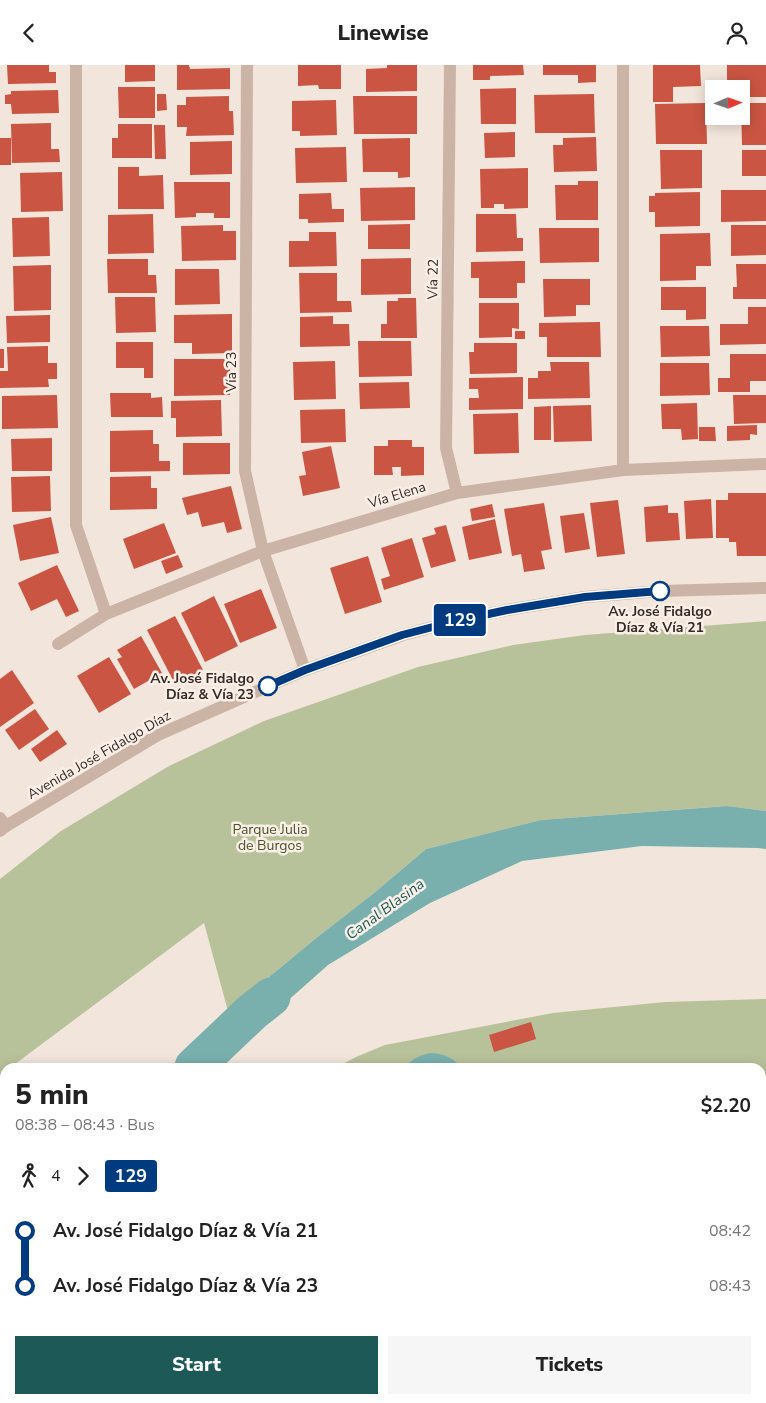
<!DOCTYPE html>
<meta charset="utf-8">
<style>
body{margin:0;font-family:"Nunito Sans",sans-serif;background:#f6f6f6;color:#222;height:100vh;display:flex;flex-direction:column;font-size:19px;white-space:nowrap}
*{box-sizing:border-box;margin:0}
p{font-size:16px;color:#767676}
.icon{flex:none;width:28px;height:28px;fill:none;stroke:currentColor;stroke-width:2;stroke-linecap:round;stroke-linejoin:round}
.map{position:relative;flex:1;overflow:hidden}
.side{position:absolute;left:0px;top:998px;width:766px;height:341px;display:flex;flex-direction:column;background:#fff;border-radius:15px 15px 0 0;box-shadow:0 2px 12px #0003}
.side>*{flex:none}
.badge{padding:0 10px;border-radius:4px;font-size:18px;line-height:32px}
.needle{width:32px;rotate:88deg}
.fabs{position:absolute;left:705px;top:15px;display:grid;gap:10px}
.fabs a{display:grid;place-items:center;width:45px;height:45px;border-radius:0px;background:#fff;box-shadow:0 2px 12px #0003;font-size:25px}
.map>.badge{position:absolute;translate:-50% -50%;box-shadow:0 0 0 2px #fff}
.legs{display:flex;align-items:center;gap:8px;height:55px;padding:0 15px;font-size:16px}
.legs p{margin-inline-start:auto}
.headline{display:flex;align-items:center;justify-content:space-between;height:85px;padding:0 15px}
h1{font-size:28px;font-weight:800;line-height:38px}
.primary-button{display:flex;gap:10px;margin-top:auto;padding:10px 15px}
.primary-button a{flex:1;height:58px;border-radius:0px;background:#1c5957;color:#fff;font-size:20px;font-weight:800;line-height:58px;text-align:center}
.primary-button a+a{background:#f6f6f6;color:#222}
ul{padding:0 15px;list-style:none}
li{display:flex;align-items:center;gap:18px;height:55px;font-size:19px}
li i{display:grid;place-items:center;width:8px;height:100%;margin:0 6px;background:currentColor}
li i::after{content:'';width:12px;height:12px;margin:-6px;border:4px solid;border-radius:50%;background:#fff}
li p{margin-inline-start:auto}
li:first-child i{background:linear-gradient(#0000 50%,currentColor 0)}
li:last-child i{background:linear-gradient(currentColor 50%,#0000 0)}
header{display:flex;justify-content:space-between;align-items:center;height:65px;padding:0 15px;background:#fff;font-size:22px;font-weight:800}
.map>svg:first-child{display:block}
</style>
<header><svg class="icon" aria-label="back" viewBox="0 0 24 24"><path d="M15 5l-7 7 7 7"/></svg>Linewise<svg class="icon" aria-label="person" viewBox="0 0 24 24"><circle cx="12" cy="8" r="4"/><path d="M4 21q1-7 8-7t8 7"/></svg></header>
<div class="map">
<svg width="766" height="1338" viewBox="0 0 766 1338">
<rect width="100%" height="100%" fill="#f2e5db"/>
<!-- green -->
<path fill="#b8c29a" d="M766 556V746L726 741 541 755 426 784 374 828 315 874 228 946 204 858 11 1002H5V1007L0 1011V814L61 766 169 701 264 656 418 602 513 580 585 570Z
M766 934V1065H761V1002H337L356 992 385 980 553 948 665 937Z
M5 1278V1334H153L148 1338H0V1282Z"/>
<!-- water -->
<path fill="#79b0ad" d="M727 741 766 746V784L758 783 642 781 522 796 430 838 328 900 232 985 228 946 315 874 374 828 426 784 541 755Z
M431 988C443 988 453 993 461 1002H405C412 994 420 990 431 988Z"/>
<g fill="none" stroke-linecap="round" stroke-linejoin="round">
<!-- river -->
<path stroke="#79b0ad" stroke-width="39" d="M194 1002 252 947 271 932
M0 1160 5 1156"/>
</g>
<!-- building -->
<path fill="#c95542" d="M7 0H49V7H56V18L8 19Z
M125 0H155V16L125 17Z
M177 0H189L190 4 230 3V24L177 25Z
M298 0H341V24H319L318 20 298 21Z
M387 0H417V26L366 27V4L387 3Z
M473 0H523L524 10 490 11V15H473Z
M543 0H596V17L578 18V10H543Z
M653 0H700L701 21 673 22V37H653Z
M727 0H766V32H741V24H727Z
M118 22H155V53H119Z
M516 23V59H481L480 24Z
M58 25 59 48 12 49 11 39H5V30L11 29V26Z
M157 29H166L167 45 157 46Z
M594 29 595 68H535L534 30Z
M229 31V46H233L234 70 186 71 187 62H177V40H186V32Z
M353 31H417V69H354Z
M336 35 337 70 300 71V66H292V36Z
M706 38 707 79H656L655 39Z
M741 38H766V80H742Z
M51 58V84H59L60 97 12 98 11 59Z
M118 59H152V93H112V73H118Z
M154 60H165L166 94H155Z
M515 67V92L485 93 484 68Z
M596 72 597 106 554 107 553 80H563V73Z
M0 73H11V100H0Z
M410 73V112L398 113V107H363L362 74Z
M232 76V109L190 110V77Z
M346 82 347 117 296 118 295 83Z
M660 85H702V123L661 124Z
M742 85H766V111H742Z
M118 102H139V111L163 110 164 144H118Z
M528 103V143L504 144V139H494V143H481L480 104Z
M62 107 63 146 21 147 20 108Z
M578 116H598V155H556L555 120H578Z
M174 117H230V153H214V148H196V152L175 153Z
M415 122V155L361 156 360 123Z
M721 125H766V156L721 157Z
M700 127V161L655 162V147H649V131H655V128Z
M331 128 332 144H344V157L308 158V154H299V129Z
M153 149 154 188 108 189V150Z
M476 149H516L517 173H523V186L476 187Z
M49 152 50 191 13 192 12 153Z
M410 159V184H368V160Z
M223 160V166H236V195L182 196 181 161Z
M731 160H766V190L731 191Z
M539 163H599V197L540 198Z
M309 167H336L337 201 289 202V176H309Z
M710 168 711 201H696V215L660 216V169Z
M411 193V229L361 230V194Z
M107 194H148V210H156L157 228H108Z
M516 196H525V218H517V233H479V213H471V197Z
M736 199H766V234H733V222H737Z
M51 200V245L14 246 13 201Z
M175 204H219L220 239 175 240Z
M299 208H337V236H351L352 247 300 248Z
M543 214H590V240H576V251L544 252Z
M661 222H706V254L686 255V245H661Z
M115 232H155L156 267 116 268Z
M398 233H416L417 273H381V259H387V236H398Z
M479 238H519V264L512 263V272L479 273Z
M748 242H766V279L720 280V259H748Z
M232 249V288L192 289V278H174V250Z
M50 250V277L7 278 6 251Z
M333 251V259H349L350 281 300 282V252Z
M600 257 601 292H547V272H539V258Z
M660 261H709L710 291 661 292Z
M515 266H525V274H515Z
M358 276H411L412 311 359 312Z
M116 277H153V313H144V303H116Z
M474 278H517V308L470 309 469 287H474Z
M48 281V298H57V314H48L49 322 0 323V306H8L7 282Z
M0 284H4V303H0Z
M730 289H766V316H750V327H718V313H730Z
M174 294H230V330L174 331Z
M335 296 336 334 294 335 293 297Z
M550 297H589L590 333 528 334V313H538V306H551Z
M660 298H709L710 330 660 331Z
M523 312V344L469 345V333H479L478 324H469V313Z
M409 317 410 343 360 344 359 318Z
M110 328H151V333L162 332 163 352H111Z
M57 330 58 363 2 364V331Z
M733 330H766V358L734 359Z
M221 335 222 371 176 372V353H171V336Z
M697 338 698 374 682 375 681 364H662L661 339Z
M591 340 592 376 554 377 553 341Z
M551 341V375H534V342Z
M345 344 346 377 301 378 300 345Z
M518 348 519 388 474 389 473 349Z
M757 360V370L750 369V375L727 376V361Z
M699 362H715L716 376H699Z
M153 365V379H159V396H170V406L110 407V366Z
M52 373V406H12L11 374Z
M388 375H412V382H424V410L401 411V402H392L393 410H374V381H388Z
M183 378H230V409L183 410Z
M331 381 340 423 303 431 299 411 306 410 302 387Z
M50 411 51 446 12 447 11 412Z
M151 411V423H157V444L110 445V412Z
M231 421 242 464 227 468 224 457 202 462 198 447 187 450 182 433Z
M728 428H766V491H737L736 477H729V473H716V435H728Z
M711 434 713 473 686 474 684 436Z
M618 435 625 489 597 492 590 438Z
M544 438 552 484 541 486 545 504 524 507 521 489 512 491 504 444Z
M492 439 495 452 472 456 470 444Z
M668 440V448H678L680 475 646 477 644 442Z
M584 448 590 484 565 488 560 451Z
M51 452 59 488 20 496 13 460Z
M495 454 502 488 469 495 462 462Z
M164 458 176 488 134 504 123 474Z
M446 460 456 496 431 503 422 473 436 469 434 463Z
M412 473 424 512 384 525 381 514 390 511 381 483Z
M178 490 183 502 166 509 161 496Z
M368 491 382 537 345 549 330 503Z
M57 500 79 546 66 552 57 534 31 546 18 518Z
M261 524 277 563 240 578 224 539Z
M214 531 238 581 205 597 181 548Z
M175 551 203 605 175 619 147 565Z
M141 571 162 608 134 624 117 594 122 592 117 585Z
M109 592 131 629 99 648 77 611Z
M12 605 34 638 0 662V614Z
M35 644 49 664 19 685 5 665Z
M57 665 67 679 40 697 31 684Z
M531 957 536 974 494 987 489 970Z
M761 1163H766V1211H761Z
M761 1278H764V1315H761Z
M761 1321H766V1338H709V1334H761Z
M287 1334H301L305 1338H283Z
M310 1334H360L363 1338H314Z
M517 1334H571L572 1338H517Z
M627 1334H681V1338H628Z
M502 1335V1338H461V1336Z"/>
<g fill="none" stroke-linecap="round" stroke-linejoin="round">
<!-- minor -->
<path stroke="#cbb3a6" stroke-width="12" d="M76 0V460L106 549
M247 0 245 406 263 486 305 605
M450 0 446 383 457 428
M623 0V405
M58 579 106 549 263 486 457 428 623 405 766 399
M0 753 6 761
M761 1258H766
M608 1334 609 1338
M435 1338 440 1334"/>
<!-- tertiary -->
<path stroke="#cbb3a6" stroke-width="12" d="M0 766 6 761 158 670 305 605 403 570 455 556 507 545 585 532 661 526 766 523
M761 1103H766
M199 1338 205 1334"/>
</g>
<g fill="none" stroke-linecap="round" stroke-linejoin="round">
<!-- line-1 casing -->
<g stroke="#fff" stroke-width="11">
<path id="line-1" d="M268 621 305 605 402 570 456 556 507 545 585 532 660 526"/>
</g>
<!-- line-1 -->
<use href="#line-1" stroke="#003b80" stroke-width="8"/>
</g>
<!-- markers -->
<g fill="#fff" stroke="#003b80" stroke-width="2.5">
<circle cx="660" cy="526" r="9"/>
<circle cx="268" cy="621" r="9"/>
</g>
<g text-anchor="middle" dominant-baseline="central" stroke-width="5" stroke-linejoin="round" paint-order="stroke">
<!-- street labels -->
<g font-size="14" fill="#372b27" stroke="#faefe7">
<text transform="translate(433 214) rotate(-89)">Vía 22</text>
<text transform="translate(231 307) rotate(-90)">Vía 23</text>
<text transform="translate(397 430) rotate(-17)">Vía Elena</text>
<text transform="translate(99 690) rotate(-30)">Avenida José Fidalgo Díaz</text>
</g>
<!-- stop labels -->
<g font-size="14" font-weight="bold" fill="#372b27" stroke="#faefe7">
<text x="660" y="546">Av. José Fidalgo<tspan x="660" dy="16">Díaz &amp; Vía 21</tspan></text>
<text x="254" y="613" text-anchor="end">Av. José Fidalgo<tspan x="254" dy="16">Díaz &amp; Vía 23</tspan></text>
</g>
<!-- park labels -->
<g font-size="14" fill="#4a562a" stroke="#faefe7">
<text x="270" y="764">Parque Julia<tspan x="270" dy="16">de Burgos</tspan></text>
</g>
<!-- water labels -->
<g font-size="15" font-style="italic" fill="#1c5957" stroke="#faefe7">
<text transform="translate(385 844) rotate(-36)">Canal Blasina</text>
</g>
</g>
</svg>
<div class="fabs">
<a><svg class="needle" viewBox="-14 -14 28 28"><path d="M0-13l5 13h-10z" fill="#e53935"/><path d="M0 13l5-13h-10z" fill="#767676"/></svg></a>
</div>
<b class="badge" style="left:460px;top:555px;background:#003b80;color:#fff">129</b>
<section class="side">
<div class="headline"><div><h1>5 min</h1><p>08:38 – 08:43 · Bus</p></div><b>$2.20</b></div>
<div class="legs"><svg class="icon" aria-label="walk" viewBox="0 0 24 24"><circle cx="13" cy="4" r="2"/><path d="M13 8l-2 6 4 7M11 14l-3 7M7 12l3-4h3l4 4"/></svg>4<svg class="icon" aria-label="forward" viewBox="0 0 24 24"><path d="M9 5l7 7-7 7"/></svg><b class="badge" style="background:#003b80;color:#fff">129</b></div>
<ul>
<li><i style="color:#003b80"></i><b>Av. José Fidalgo Díaz &amp; Vía 21</b><p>08:42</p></li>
<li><i style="color:#003b80"></i><b>Av. José Fidalgo Díaz &amp; Vía 23</b><p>08:43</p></li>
</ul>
<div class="primary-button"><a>Start</a><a>Tickets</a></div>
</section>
</div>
